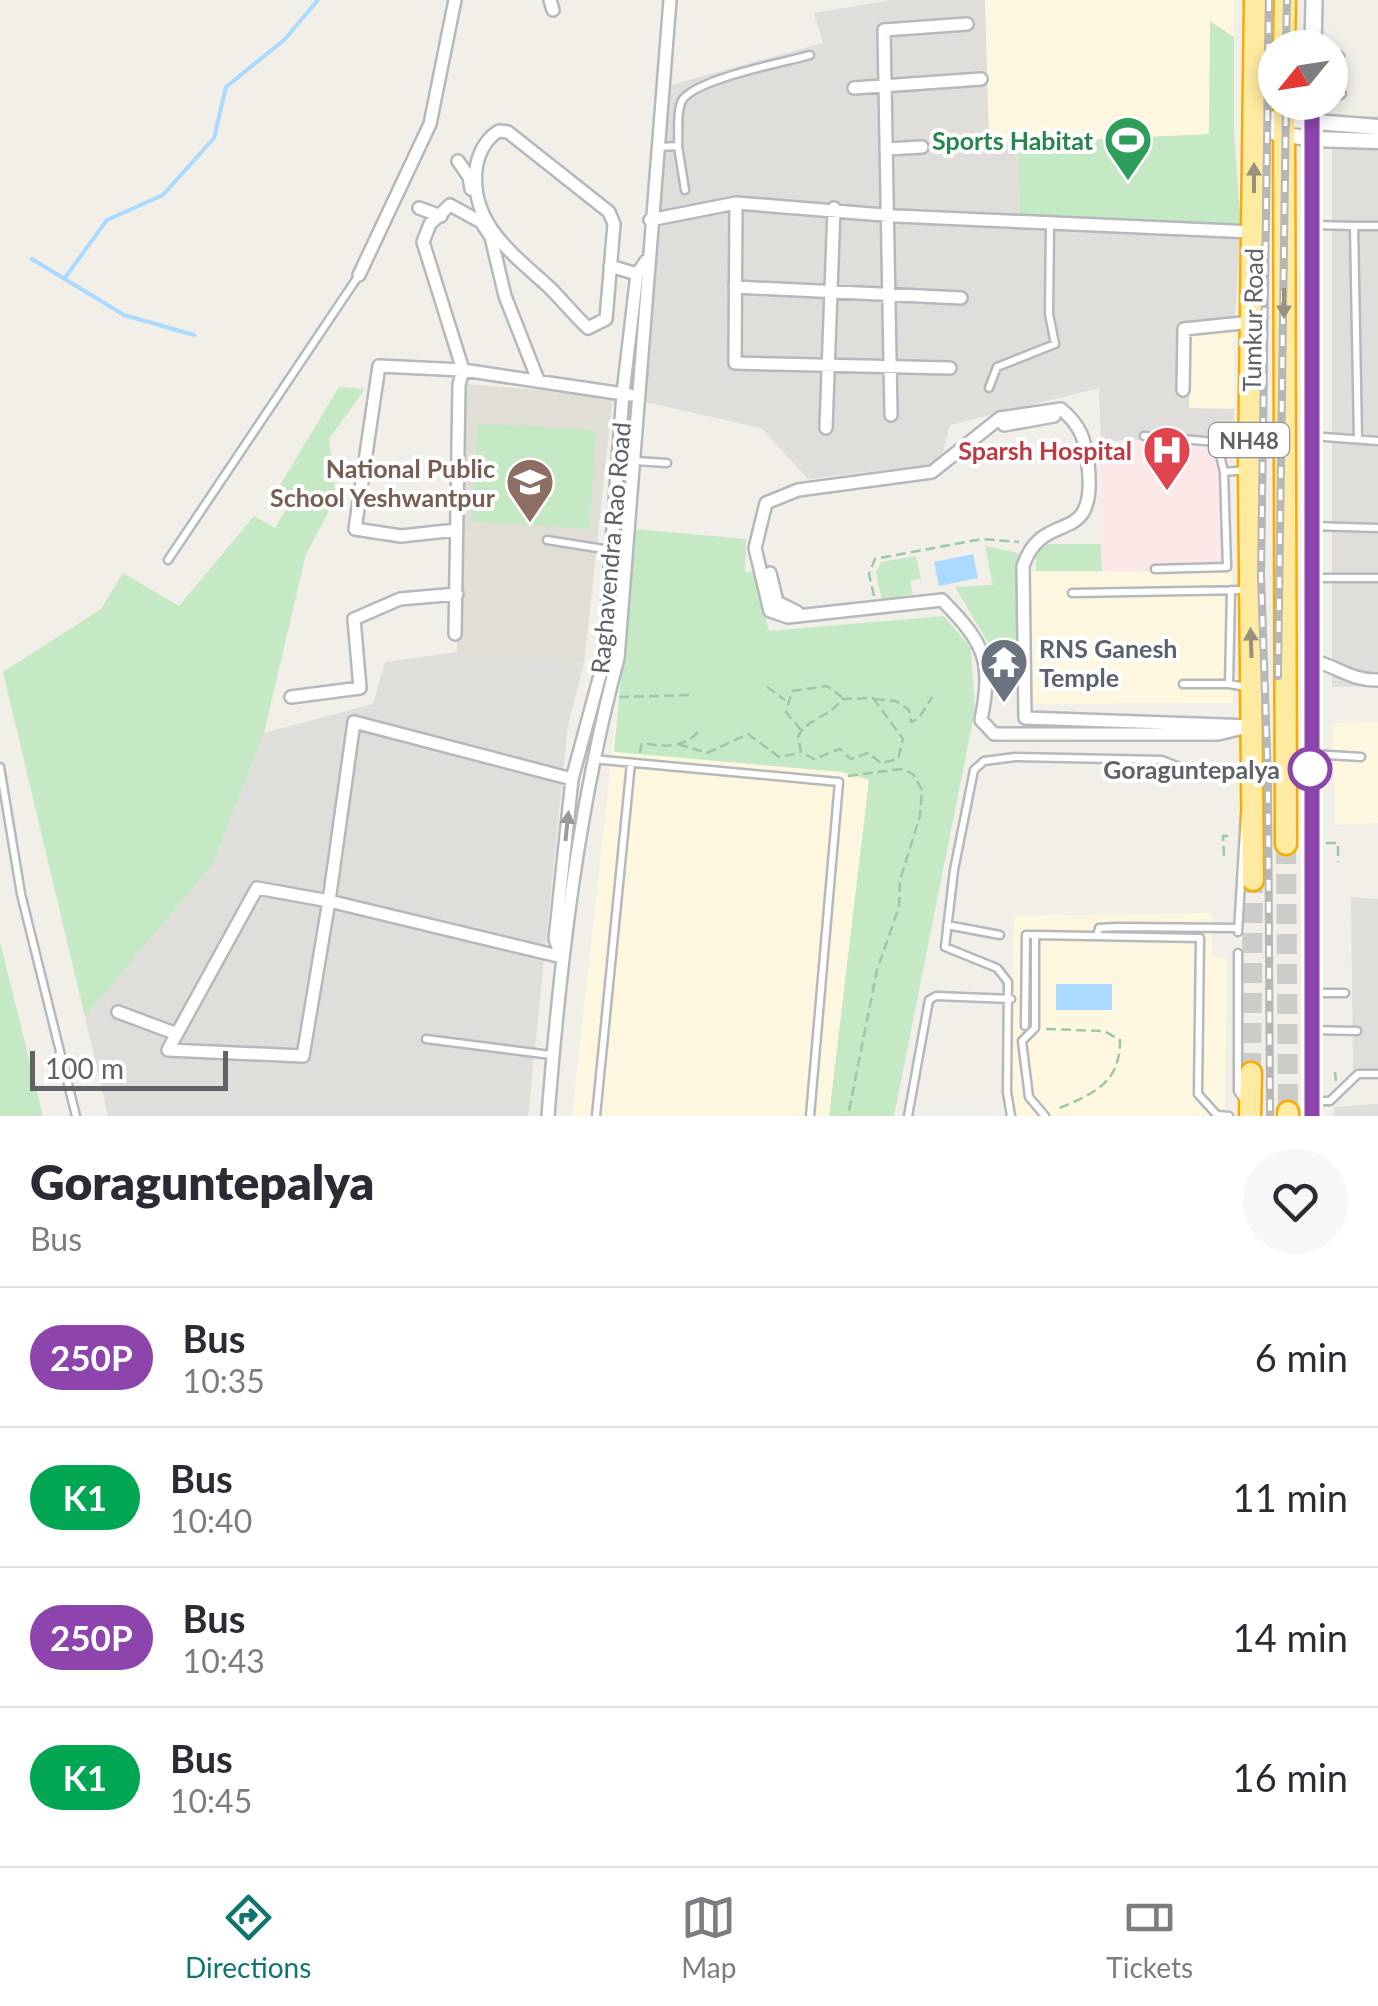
<!DOCTYPE html>
<style>
body{margin:0;font-family:Lato,sans-serif;background:#f7f7f7;color:#2b2b33;height:100vh;display:flex;flex-direction:column;font-size:38px;white-space:nowrap}
*{box-sizing:border-box;margin:0}
p{font-size:32px;color:#7c7c81}
.icon{flex:none;width:55px;height:55px;fill:none;stroke:currentColor;stroke-width:2;stroke-linecap:round;stroke-linejoin:round}
.map{position:relative;height:1116px;overflow:hidden}
.drawer{display:flex;flex-direction:column;background:#fff;flex:1}
.drawer>*{flex:none}
.badge{padding:0 20px;border-radius:32px;font-size:35px;line-height:65px}
.needle{width:65px;rotate:240deg}
.buttons{position:absolute;left:1258px;top:30px;display:grid;gap:20px}
.buttons a{display:grid;place-items:center;width:90px;height:90px;border-radius:50%;background:#fff;box-shadow:0 5px 15px #0003;font-size:50px}
.scale{position:absolute;left:30px;bottom:25px;width:198px;box-sizing:border-box;padding-left:10px;border:5px solid #5f6368;border-top:0;font-size:28px;line-height:35px;white-space:nowrap;color:#5f6368;-webkit-text-stroke:8px #fff;paint-order:stroke}
.map>.badge{position:absolute;translate:-50% -50%;box-shadow:0 0 0 5px #fff}
.round{display:grid;place-items:center;flex:none;width:105px;height:105px;border-radius:52px;background:#f7f7f7}
.headline{display:flex;align-items:center;justify-content:space-between;height:170px;padding:0 30px}
h1{font-size:48px;font-weight:800;line-height:75px}
ul{padding:0;list-style:none}
li{display:flex;align-items:center;gap:30px;height:140px;padding:0 30px;border-top:2px solid #e1e1e2}
li div{flex:1}
li b{display:block;font-size:38px}
li em{font-style:normal}
li .badge{min-width:110px;font-weight:700;text-align:center}
.tabs{display:flex;justify-content:space-around;align-items:center;height:140px;border-top:2px solid #e1e1e2;background:#fff;font-size:28px;color:#7c7c81}
.tabs a{display:grid;justify-items:center;gap:5px}
.tabs .selected{color:#0f766e}
.map>svg:first-child{display:block}
</style>
<div class="map">
<svg width="1378" height="1116" viewBox="0 0 1378 1116">
<rect width="100%" height="100%" fill="#f1efe8"/>
<!-- commercial -->
<path fill="#fef7e0" d="M985 0H1234V135L989 144Z
M1189 331 1234 332V409L1189 408Z
M1025 571 1232 572 1233 703 1028 704Z
M944 616 971 648 975 710 894 1116H572L624 644Z
M1378 722V823L1335 825 1333 723Z
M1211 913 1212 956 1227 957 1225 1116H1016L1011 1105 1014 916Z"/>
<!-- industrial -->
<path fill="#e0deda" d="M892 0H985L989 143H1018L1020 221 1241 227 1234 332H1189V408L1234 409 1233 434 1101 442 1099 388 950 425 940 463 808 479 761 428 645 402 671 85 823 43 814 13Z
M1378 116V686L1332 687V117Z
M457 652 584 664 568 725 528 1116H108L85 1017 213 864 264 733 373 704 385 662Z
M1351 897 1378 899V1070H1353Z
M1378 1104V1116H1333L1334 1107Z"/>
<!-- education -->
<path fill="#e1ded6" d="M464 384 613 396 584 664 457 652Z"/>
<!-- medical -->
<path fill="#fce8e6" d="M1233 434 1232 572 1102 571 1101 442Z"/>
<!-- green -->
<path fill="#c5e8c5" d="M1210 21 1234 37V134L1241 227 1020 222 1018 143 1209 134Z
M339 387 365 389 329 439 336 498 306 554 264 733 213 864 85 1017 3 672 101 609 123 573 179 606 254 516 275 528 292 499 277 490Z
M478 423 596 431 589 529 471 521Z
M634 529 746 539 745 572H753L769 631 944 616 971 648 975 710 894 1116H829L869 780 842 772 614 752Z
M1036 544H1101L1102 571H1036Z
M985 546 1018 553 1020 647 992 649 955 587 993 585Z
M916 556 921 578 910 581 913 594 882 600 876 573 881 562Z
M0 942 43 1116H0Z"/>
<!-- water -->
<path fill="#aadaff" d="M973 554 978 578 939 586 934 562Z
M1056 984H1112V1010H1056Z"/>
<g fill="none" stroke-linecap="round" stroke-linejoin="round">
<!-- stream -->
<path stroke="#aadaff" stroke-width="4" d="M32 259 124 315 194 335
M64 279 107 220 163 195 214 138 226 87 284 40 318 0"/>
<!-- trunk-tunnel -->
<path stroke="#ccccc8" stroke-width="20" stroke-dasharray="20 10" stroke-linecap="butt" d="M1286 844 1288 1112
M1251 1073 1253 880"/>
<!-- service casing -->
<g stroke="#b5b8bc" stroke-width="11">
<path id="service" d="M1330 51 1340 56
M1330 100 1342 94
M678 146 685 190
M658 147 678 146C679 133 676 109 683 99 700 78 782 63 810 55
M1313 225 1354 226 1358 439
M1354 226H1378
M989 388 997 367 1055 344 1049 314 1050 224
M1144 436 1217 442 1224 472
M1311 436 1378 441
M635 461 667 463
M1311 526 1378 528
M547 540 610 550
M168 560 359 275
M1155 569 1227 567 1224 472 1247 470
M1311 578H1378
M1231 590 1229 684 1246 687
M1072 593 1246 590
M1183 684H1229
M1312 754 1361 757
M592 759 839 782 810 1116
M0 767 21 894 76 1116
M947 925 1000 935
M1238 932 1245 814
M1097 936 1099 928 1116 927 1238 928
M1238 953V1091L1244 1100
M1312 993H1345
M1025 1026 1026 935H1035
M1312 1030 1357 1031
M426 1039 551 1055
M1313 1101H1330L1358 1074H1378
M596 1116 631 763
M908 1116 929 1000 936 996 1011 999
M1011 1116 1007 1092 1008 982 997 968 945 947 954 870 974 770 984 761 1015 757 1162 760 1195 773H1246
M1045 1116 1029 1097 1022 1041 1035 1028V935L1200 938 1198 1094 1217 1115 1229 1116"/>
</g>
<!-- minor casing -->
<g stroke="#b5b8bc" stroke-width="16">
<path id="minor" d="M550 0 553 10
M854 88 981 79
M499 131 508 132 609 212 614 224 606 319 588 328C574 315 563 301 550 288 513 254 470 224 476 169 478 154 486 138 499 131Z
M887 149 922 147
M458 161 469 177 471 189
M736 203 735 363 950 368
M419 208 441 216
M650 220 736 203 896 216 1253 232
M610 266 637 274
M359 275 430 124 455 0
M735 287 961 298
M1183 390 1184 329 1252 322
M1061 409C1081 426 1085 439 1088 464 1098 552 1044 505 1023 566L1025 718 1252 726 1218 734H994L981 720C993 659 984 643 942 600L788 617 770 611 755 548 766 503 798 490 932 472 1000 418Z
M891 415 884 30 967 24
M1004 425 1054 416
M826 428 834 208
M457 530 401 536 355 529 379 366 463 370 630 395
M770 573 777 602 797 612
M455 634 459 385 463 370 423 242 430 224 450 205 481 222 491 237 505 296 538 380
M1310 660C1336 665 1351 681 1378 680
M291 697 360 688 354 619 400 599 457 594
M257 888 329 901 303 1056 168 1050Z
M560 953 555 939 572 779 603 664 623 393 637 274 646 261
M562 957 329 901 354 722 572 779
M118 1012 177 1034
M548 1116C560 961 578 808 618 658L670 0"/>
</g>
<!-- tertiary casing -->
<g stroke="#b5b8bc" stroke-width="19">
<path id="tertiary" d="M1254 117 1378 127
M1254 129 1312 139 1378 141"/>
</g>
<!-- secondary casing -->
<g stroke="#b6babf" stroke-width="20">
<path id="secondary" d="M1313 48 1314 0
M1311 910 1312 102
M1311 925V953
M1311 967V1008
M1311 1023 1312 1116"/>
</g>
<!-- trunk casing -->
<g stroke="#f9ab00" stroke-width="25">
<path id="trunk" d="M1284 48 1285 0
M1284 102 1286 844
M1253 880 1249 470 1255 0
M1288 1112V1116
M1250 1116 1251 1073"/>
</g>
<!-- path -->
<path stroke="#9cc7a9" stroke-width="2.5" stroke-dasharray="10 5" stroke-linecap="butt" d="M874 596 869 574 875 559 982 539 1019 542
M767 687 785 700
M619 697 691 695
M873 698 903 739 898 759 881 763 868 753 851 759 840 749 814 759 801 752 798 737C806 718 830 718 842 699Z
M875 699 896 701 909 710 911 722 919 718 932 697
M801 730 786 712 792 691 827 686 842 697
M678 744 707 753 748 734 779 757 800 753
M640 753 642 743C664 747 684 749 700 730
M848 776 901 769 913 774 922 790 920 816 900 880 899 907 877 970 848 1116
M1326 843H1338V862
M1224 856 1223 836H1232
M1046 1029 1104 1031 1120 1040C1120 1085 1092 1094 1055 1110
M1335 1072 1336 1081"/>
<!-- service -->
<use href="#service" stroke="#fff" stroke-width="6"/>
<!-- minor -->
<use href="#minor" stroke="#fff" stroke-width="11"/>
<!-- tertiary -->
<use href="#tertiary" stroke="#fff" stroke-width="14"/>
<!-- secondary -->
<use href="#secondary" stroke="#fff" stroke-width="15"/>
<!-- trunk -->
<use href="#trunk" stroke="#feeaa1" stroke-width="20"/>
<!-- rail casing -->
<g stroke="#b6b7b8" stroke-width="8">
<path id="rail" d="M1269 0 1261 576 1268 781 1270 1116
M1286 48 1287 0
M1278 676 1286 102"/>
</g>
<!-- rail -->
<use href="#rail" stroke="#fff" stroke-width="4" stroke-dasharray="11" stroke-linecap="butt"/>
</g>
<!-- one-way arrows -->
<defs><path id="oneway-solid" d="M-6-.8H1V-3.2L6.5 0L1 3.2V.8H-6Z" transform="scale(2.5)"/></defs>
<g fill="#97927c">
<use href="#oneway-solid" transform="translate(1254 178) rotate(-90)"/>
<use href="#oneway-solid" transform="translate(1284 303) rotate(90)"/>
<use href="#oneway-solid" transform="translate(1251 643) rotate(-92)"/>
</g>
<use fill="#979a9d" href="#oneway-solid" transform="translate(567 826) rotate(-84)"/>
<g fill="none" stroke-linecap="round" stroke-linejoin="round">
<!-- line casing -->
<g stroke="#fff" stroke-width="22">
<path id="line" d="M1312 1116V102"/>
</g>
<!-- line -->
<use href="#line" stroke="#8e44ad" stroke-width="15"/>
</g>
<!-- icons -->
<defs>
<g id="stadium-pin" transform="scale(2.5)"><path d="M0 17L-7.5 6A9.5 9.5 0 1 1 7.5 6Z" fill="#2e9e5b" stroke="#fff"/><path d="M0-5a6.5 5 0 1 0 0 10a6.5 5 0 1 0 0-10ZM-3.5-1.8h7v3.6h-7Z" fill="#fff"/></g>
<g id="hospital-pin" transform="scale(2.5)"><path d="M0 17L-7.5 6A9.5 9.5 0 1 1 7.5 6Z" fill="#e0444e" stroke="#fff"/><path d="M-5-5h3v3.5h4V-5h3V5h-3V1.5h-4V5h-3Z" fill="#fff"/></g>
<g id="school-pin" transform="scale(2.5)"><path d="M0 17L-7.5 6A9.5 9.5 0 1 1 7.5 6Z" fill="#8d6e63" stroke="#fff"/><path d="M0-5L7-2L0 1L-7-2ZM-4 1L0 2.5L4 1V4Q0 6-4 4Z" fill="#fff"/></g>
<g id="temple-pin" transform="scale(2.5)"><path d="M0 17L-7.5 6A9.5 9.5 0 1 1 7.5 6Z" fill="#6b7280" stroke="#fff"/><path d="M0-6L5-2H3V0L6.5 2.5H4V6H1.5V3h-3V6H-4V2.5H-6.5L-3 0V-2H-5Z" fill="#fff"/></g>
</defs>
<g fill-rule="evenodd">
<use href="#stadium-pin" x="1128" y="140"/>
<use href="#hospital-pin" x="1167" y="450"/>
<use href="#school-pin" x="530" y="482"/>
<use href="#temple-pin" x="1004" y="662"/>
</g>
<!-- markers -->
<circle fill="#fff" stroke="#8e44ad" stroke-width="5" cx="1310" cy="769" r="20"/>
<g text-anchor="middle" dominant-baseline="central" stroke-width="8" stroke-linejoin="round" paint-order="stroke">
<!-- shield labels -->
<rect fill="#fff" stroke="#8f9295" stroke-width="2.5" x="1209" y="423" width="80" height="34" rx="8"/>
<g font-size="22" font-weight="bold" fill="#5f6368">
<text x="1249" y="440">NH48</text>
</g>
<!-- leisure labels -->
<g font-size="25" font-weight="bold" fill="#27864d" stroke="#fff" text-anchor="end">
<text x="1093" y="140">Sports Habitat</text>
</g>
<!-- street labels -->
<g font-size="25" fill="#5f6368" stroke="#fff">
<text transform="translate(1252 320) rotate(-89)">Tumkur Road</text>
<text transform="translate(610 548) rotate(-85)">Raghavendra Rao Road</text>
</g>
<!-- health labels -->
<g font-size="25" font-weight="bold" fill="#be3a42" stroke="#fff" text-anchor="end">
<text x="1132" y="450">Sparsh Hospital</text>
</g>
<!-- education labels -->
<g font-size="25" font-weight="bold" fill="#785e54" stroke="#fff" text-anchor="end">
<text x="495" y="468">National Public<tspan x="495" dy="29">School Yeshwantpur</tspan></text>
</g>
<!-- worship labels -->
<g font-size="25" font-weight="bold" fill="#5b616d" stroke="#fff" text-anchor="start">
<text x="1039" y="648">RNS Ganesh<tspan x="1039" dy="29">Temple</tspan></text>
</g>
<!-- stop labels -->
<g font-size="25" font-weight="bold" fill="#5f6368" stroke="#fff" text-anchor="end">
<text x="1280" y="769">Goraguntepalya</text>
</g>
</g>
</svg>
<div class="buttons">
<a><svg class="needle" viewBox="-14 -14 28 28"><path d="M0-13l5 13h-10z" fill="#e53935"/><path d="M0 13l5-13h-10z" fill="#7c7c81"/></svg></a>
</div>
<div class="scale">100 m</div>
</div>
<section class="drawer">
<div class="headline"><div><h1>Goraguntepalya</h1><p>Bus</p></div><a class="round"><svg class="icon" aria-label="heart" viewBox="0 0 24 24"><path d="M12 20l-8-8c-3-5 5-10 8-4 3-6 11-1 8 4z"/></svg></a></div>
<ul>
<li><span class="badge" style="background:#8e44ad;color:#fff">250P</span><div><b>Bus</b><p>10:35</p></div><em>6 min</em></li>
<li><span class="badge" style="background:#00a651;color:#fff">K1</span><div><b>Bus</b><p>10:40</p></div><em>11 min</em></li>
<li><span class="badge" style="background:#8e44ad;color:#fff">250P</span><div><b>Bus</b><p>10:43</p></div><em>14 min</em></li>
<li><span class="badge" style="background:#00a651;color:#fff">K1</span><div><b>Bus</b><p>10:45</p></div><em>16 min</em></li>
</ul>
</section>
<nav class="tabs">
<a class="selected"><svg class="icon" aria-label="directions" viewBox="0 0 24 24"><path d="M12 3l9 9-9 9-9-9zM9 14v-3h6M13 9l2 2-2 2"/></svg>Directions</a>
<a><svg class="icon" aria-label="map" viewBox="0 0 24 24"><path d="M3 6l6-2 6 2 6-2v14l-6 2-6-2-6 2zM9 4v14M15 6v14"/></svg>Map</a>
<a><svg class="icon" aria-label="tickets" viewBox="0 0 24 24"><path d="M3 7h18v10H3zM15 7v10"/></svg>Tickets</a>
</nav>
